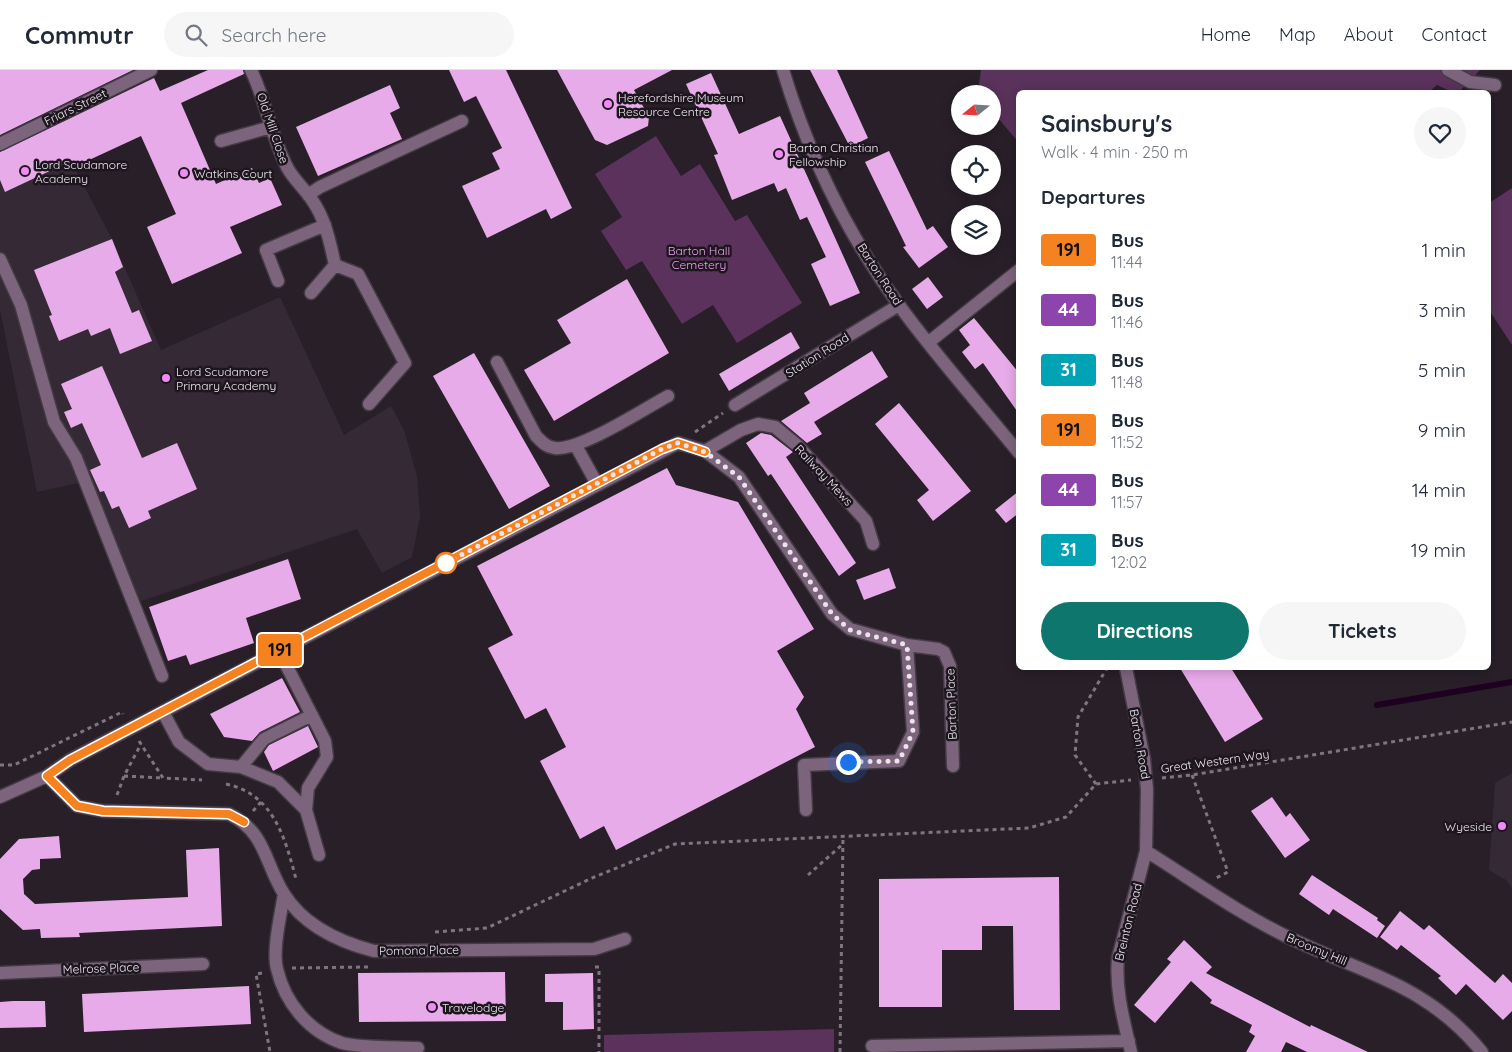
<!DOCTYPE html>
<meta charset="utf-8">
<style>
body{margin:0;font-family:Quicksand,sans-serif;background:#f6f6f7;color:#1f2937;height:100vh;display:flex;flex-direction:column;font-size:19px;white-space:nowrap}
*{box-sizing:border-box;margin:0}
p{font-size:16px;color:#747a83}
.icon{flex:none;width:28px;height:28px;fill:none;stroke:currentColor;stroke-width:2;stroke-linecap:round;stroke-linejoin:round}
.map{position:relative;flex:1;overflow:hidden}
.drawer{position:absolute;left:1016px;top:20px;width:475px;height:580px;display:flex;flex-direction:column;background:#fff;border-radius:8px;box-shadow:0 2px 12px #0003}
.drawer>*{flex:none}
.badge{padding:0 10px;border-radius:4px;font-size:18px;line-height:32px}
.needle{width:32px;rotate:252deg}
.fabs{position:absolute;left:951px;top:15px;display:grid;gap:10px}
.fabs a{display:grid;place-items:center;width:50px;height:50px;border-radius:50%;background:#fff;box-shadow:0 2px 12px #0003;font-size:25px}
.you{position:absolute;width:25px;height:25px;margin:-12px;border:4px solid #fff;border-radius:50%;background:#1a73e8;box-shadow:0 0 0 8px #1a73e833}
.map>.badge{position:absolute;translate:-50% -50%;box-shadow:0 0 0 2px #fff}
h2{padding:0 25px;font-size:19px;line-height:45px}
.round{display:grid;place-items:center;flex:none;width:52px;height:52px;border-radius:26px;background:#f6f6f7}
.overview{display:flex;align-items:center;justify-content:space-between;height:85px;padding:0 25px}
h1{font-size:24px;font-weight:700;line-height:38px}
.primary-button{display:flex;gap:10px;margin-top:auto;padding:10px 25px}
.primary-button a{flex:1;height:58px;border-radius:30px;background:#0f766e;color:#fff;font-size:20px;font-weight:700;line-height:58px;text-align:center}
.primary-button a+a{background:#f6f6f7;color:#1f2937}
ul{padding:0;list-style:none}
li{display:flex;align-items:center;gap:15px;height:60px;padding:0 25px}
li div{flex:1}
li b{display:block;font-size:19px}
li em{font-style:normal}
li .badge{min-width:55px;font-weight:700;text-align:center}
header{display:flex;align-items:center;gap:30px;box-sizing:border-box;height:70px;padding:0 25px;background:#fff;border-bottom:1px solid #e0e1e3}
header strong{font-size:24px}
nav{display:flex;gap:28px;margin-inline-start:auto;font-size:18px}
.search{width:350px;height:45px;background:#f6f6f7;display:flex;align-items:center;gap:12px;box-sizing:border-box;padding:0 18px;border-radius:28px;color:#747a83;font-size:19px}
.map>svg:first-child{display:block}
</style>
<header>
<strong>Commutr</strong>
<div class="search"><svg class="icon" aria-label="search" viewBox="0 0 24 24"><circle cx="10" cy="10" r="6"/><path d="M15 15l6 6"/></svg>Search here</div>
<nav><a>Home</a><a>Map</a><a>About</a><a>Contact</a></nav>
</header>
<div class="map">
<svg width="1512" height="982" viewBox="0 0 1512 982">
<rect width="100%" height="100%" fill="#281f28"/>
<!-- built -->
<path fill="#362936" d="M58 61 74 97 112 169 161 280 280 227 344 365 391 336 404 360 417 406 420 446 412 487 382 503 357 459 132 534 83 412 37 422 0 240V88Z
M1512 703V818L1506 810 1489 800 1495 713Z"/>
<!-- green -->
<path fill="#5a325b" d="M981 0H1480L1459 22H1452L1437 15 1429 22H1019V73L993 42 992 24H982L979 14Z
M656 66 681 106 700 94 735 151 747 145 802 233 737 273 713 235 682 254 642 191 626 200 601 161 622 147 595 104Z
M1512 118V275L1489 240V133Z
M834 959V982H604V965Z"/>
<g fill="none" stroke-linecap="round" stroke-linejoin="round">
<!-- stream -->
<path stroke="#1e0021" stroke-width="6" d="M1377 635 1512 612"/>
</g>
<!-- building -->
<path fill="#e7abe9" d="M0 0H133L0 65Z
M208 0H243L244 4 181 33 216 114 252 98 259 113 270 108 282 135 230 157 242 183 172 214 147 157 176 144 141 66 74 97 71 91 5 122 0 110V82L154 8 160 21Z
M449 0H506L572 138 551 149 546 139 487 168 462 116 500 99 492 83 502 78 476 26 464 32Z
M557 0H672L634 20 649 47 648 56 607 75 595 70Z
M810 0H837L868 68 850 77Z
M711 3 739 64 780 46 860 223 830 236 811 194 826 187 807 147 800 150 786 118 778 122 774 113 732 130 714 85 718 84 686 14Z
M390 15 400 38 390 43 402 69 318 106 296 57Z
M889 81 927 160 933 156 948 177 919 198 903 177 906 176 865 92Z
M112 169 123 197 115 202 132 243 139 240 152 271 120 284 110 258 91 266 88 259 59 271 49 246 52 245 34 200Z
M928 207 943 227 927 239 912 219Z
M627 209 669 283 554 351 524 300 571 273 557 250Z
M974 248 1019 303V344L983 293 975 299 962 282 970 275 959 260Z
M791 262 800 278 729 321 719 304Z
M872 281 888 307 814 352 822 364 807 373 781 351 810 333 804 323Z
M474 283 550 416 509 439 433 306Z
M102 296 142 388 177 373 197 419 148 441 151 448 129 458 119 436 112 439 104 421 100 422 90 400 101 395 82 353 71 358 64 342 72 339 61 314Z
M899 333 971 421 933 451 917 430 929 420 875 354Z
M761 363 771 365 793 382 786 387 856 493 839 506 771 404 768 406 746 373Z
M667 398 676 415 738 432 814 559 777 581 804 627 796 639 815 677 616 780 604 756 580 769 540 691 566 677 546 638 525 649 488 578 513 565 477 496Z
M1019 421V443L1006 453 995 440Z
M288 489 301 529 246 548 254 573 190 595 186 585 168 591 149 537Z
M889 498 896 518 864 530 856 510Z
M1180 598H1231L1263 649 1225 672Z
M282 608 300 642 260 662 252 671 224 667 210 644Z
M308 656 318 677 273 701 264 682 269 675Z
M1272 727 1286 747 1290 743 1310 770 1285 788 1251 741Z
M59 766 61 788 40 789V799L32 800 23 809 24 824 35 834 188 827 186 780 219 778 222 856 79 863 80 867 41 868 40 859 23 860 0 839V789L19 769Z
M1312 805 1378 848 1377 850 1385 856 1377 868 1333 839 1329 845 1299 824Z
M1059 807 1060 940H1014L1013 856H982V880H942V937H879V809Z
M1400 841 1424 860 1429 855 1495 913 1503 904 1512 913V941L1503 950 1466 914 1456 925 1438 908 1441 906 1401 875 1397 880 1380 867Z
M1184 870 1212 897 1206 903 1310 957 1311 955 1368 982H1307L1286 972 1281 982H1246L1255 966 1249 962 1252 955 1210 933 1212 930 1191 911 1155 953 1134 935 1171 892 1167 889Z
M505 902 506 951 359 952 358 903Z
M593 903 594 959 563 960V932H545V904Z
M249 916 251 954 84 962 82 924Z
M13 931H45L46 957 0 958V932Z"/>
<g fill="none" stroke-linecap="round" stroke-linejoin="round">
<!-- minor casing -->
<g stroke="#433b43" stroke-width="15">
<path id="minor" d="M251 0C266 31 271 66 287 97 293 109 305 119 312 130 326 150 330 173 335 195L311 223
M783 0C808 83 848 165 899 235 935 285 980 335 1019 383
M1448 0 1470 12 1495 15
M221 71 271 57
M0 74 151 0
M308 125 320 117 462 51
M0 189 21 235 54 352 76 388 162 606
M335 195 358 204 405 293 369 334
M278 211 266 180 325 155
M929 272 1019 200
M497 292 536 366C542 372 546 377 555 378 580 381 644 339 668 326
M735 335 899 235
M576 376 597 414
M705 381 741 360 758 354 775 357 798 376 866 451 873 474
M279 581 325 671 327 687 308 718 306 740
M1126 598 1144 689
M163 642 179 672 208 694 241 697 278 712 306 740 319 785
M241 697 264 669 312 645
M47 706 77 736 103 741 229 744C266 762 264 792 284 824 304 856 339 872 374 881L594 879 625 869
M0 727 47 706 70 690 678 373 705 381 739 407 832 544 850 559 907 575 938 579 944 582 950 596 953 696
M806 740 804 695 899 691 913 662 907 575
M1146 781C1194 811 1241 845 1292 869 1367 905 1426 914 1482 982
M284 824C281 843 272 881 277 899 285 933 309 962 342 973 359 978 399 977 418 978
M0 903 203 894
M872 976 1129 971
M1131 982C1124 951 1115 920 1118 888L1146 781 1147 719"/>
</g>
<!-- path -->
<path stroke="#7e767e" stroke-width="3" stroke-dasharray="4 4" stroke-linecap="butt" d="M695 362 723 343
M139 671 163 708 202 710
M0 695H14L122 642 123 644
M1192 705 1228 802 1216 808
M124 706 163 708
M1162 708 1192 705 1512 652
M226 714C273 724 285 767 296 809
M1096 714 1075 685 1078 647 1107 598
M117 725 124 706 141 674
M253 741 261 732
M808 805 843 774
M435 862 487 858 592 808 675 774 1029 758 1066 747 1096 714 1131 710
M595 897H599V982
M292 898 368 897
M262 903 256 904 270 982
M840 982 843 767"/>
<!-- minor -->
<use href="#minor" stroke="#7d647d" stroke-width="12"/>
<!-- minor-bridge casing -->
<g stroke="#433b43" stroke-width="15" stroke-linecap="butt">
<path id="minor-bridge" d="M1144 689 1147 719"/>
</g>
<!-- minor-bridge -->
<use href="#minor-bridge" stroke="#7d647d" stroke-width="12"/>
</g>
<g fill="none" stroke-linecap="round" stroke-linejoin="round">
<!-- line casing -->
<g stroke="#fff" stroke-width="11">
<path id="line" d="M244 752 229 744 103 741 77 736 47 706 70 690 662 379 678 373 705 382"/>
</g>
<!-- line -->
<use href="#line" stroke="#f58220" stroke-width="8"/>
<!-- walk -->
<path stroke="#ebe5eb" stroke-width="5" stroke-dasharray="0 9" d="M446 493 662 379 678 373 705 382 739 407 832 544 850 560 907 575 913 662 899 691 848 692"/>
</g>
<!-- markers -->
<g fill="#f18af4" stroke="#1e161f" stroke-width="2">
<circle cx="608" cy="34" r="5"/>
<circle cx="779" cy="84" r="5"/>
<circle cx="25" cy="101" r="5"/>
<circle cx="184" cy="103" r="5"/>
<circle cx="166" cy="308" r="5"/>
<circle cx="1502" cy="756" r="5"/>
<circle cx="432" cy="937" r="5"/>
</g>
<circle fill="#fff" stroke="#f58220" stroke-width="2.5" cx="446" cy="493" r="10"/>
<g text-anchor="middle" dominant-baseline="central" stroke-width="5" stroke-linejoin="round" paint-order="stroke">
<!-- poi labels -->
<g font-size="12" fill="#ebe5eb" stroke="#1e161f" text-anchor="start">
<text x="618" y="27">Herefordshire Museum<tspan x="618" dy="14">Resource Centre</tspan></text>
<text x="789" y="77">Barton Christian<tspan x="789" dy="14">Fellowship</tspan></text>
<text x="35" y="94">Lord Scudamore<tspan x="35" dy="14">Academy</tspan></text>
<text x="194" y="103">Watkins Court</text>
<text x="176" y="301">Lord Scudamore<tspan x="176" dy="14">Primary Academy</tspan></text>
<text x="1492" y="756" text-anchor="end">Wyeside</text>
<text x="442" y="937">Travelodge</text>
</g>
<!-- street labels -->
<g font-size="12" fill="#ebe5eb" stroke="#1e161f">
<text transform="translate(75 37) rotate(-26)">Friars Street</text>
<text transform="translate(273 58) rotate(71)">Old Mill Close</text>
<text transform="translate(880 204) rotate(57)">Barton Road</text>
<text transform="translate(817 285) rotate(-32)">Station Road</text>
<text transform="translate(824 405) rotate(47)">Railway Mews</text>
<text transform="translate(951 634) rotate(-92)">Barton Place</text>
<text transform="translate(1140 674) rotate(80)">Barton Road</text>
<text transform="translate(1215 691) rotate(-8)">Great Western Way</text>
<text transform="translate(1128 852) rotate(-76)">Breinton Road</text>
<text transform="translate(1317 879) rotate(23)">Broomy Hill</text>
<text transform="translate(419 880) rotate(-1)">Pomona Place</text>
<text transform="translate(101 898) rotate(-2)">Melrose Place</text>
</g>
<!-- park labels -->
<g font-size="12" fill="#eea0f0" stroke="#1e161f">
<text x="699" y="180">Barton Hall<tspan x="699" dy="14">Cemetery</tspan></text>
</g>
</g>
</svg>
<div class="fabs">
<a><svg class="needle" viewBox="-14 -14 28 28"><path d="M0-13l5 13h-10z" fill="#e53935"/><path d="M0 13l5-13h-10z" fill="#747a83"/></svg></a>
<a><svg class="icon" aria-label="locate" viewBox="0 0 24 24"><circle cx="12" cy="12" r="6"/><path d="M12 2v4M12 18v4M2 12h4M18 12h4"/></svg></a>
<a><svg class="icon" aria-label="layers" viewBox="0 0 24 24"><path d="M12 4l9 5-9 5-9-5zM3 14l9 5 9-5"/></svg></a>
</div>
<div class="you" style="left:848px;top:692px"></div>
<b class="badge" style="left:280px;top:580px;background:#f58220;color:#111">191</b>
<section class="drawer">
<div class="overview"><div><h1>Sainsbury's</h1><p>Walk · 4 min · 250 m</p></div><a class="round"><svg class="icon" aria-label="heart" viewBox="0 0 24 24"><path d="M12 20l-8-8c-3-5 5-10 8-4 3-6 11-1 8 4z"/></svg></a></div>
<h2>Departures</h2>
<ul>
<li><span class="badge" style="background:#f58220;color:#111">191</span><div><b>Bus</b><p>11:44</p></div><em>1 min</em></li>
<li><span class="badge" style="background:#8e44ad;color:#fff">44</span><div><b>Bus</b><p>11:46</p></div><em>3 min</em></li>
<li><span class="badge" style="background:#00a3b4;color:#fff">31</span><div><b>Bus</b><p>11:48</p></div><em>5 min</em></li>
<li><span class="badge" style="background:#f58220;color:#111">191</span><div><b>Bus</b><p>11:52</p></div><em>9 min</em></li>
<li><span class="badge" style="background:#8e44ad;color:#fff">44</span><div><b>Bus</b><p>11:57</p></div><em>14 min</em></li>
<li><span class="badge" style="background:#00a3b4;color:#fff">31</span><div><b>Bus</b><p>12:02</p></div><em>19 min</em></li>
</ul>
<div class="primary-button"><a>Directions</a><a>Tickets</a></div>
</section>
</div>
